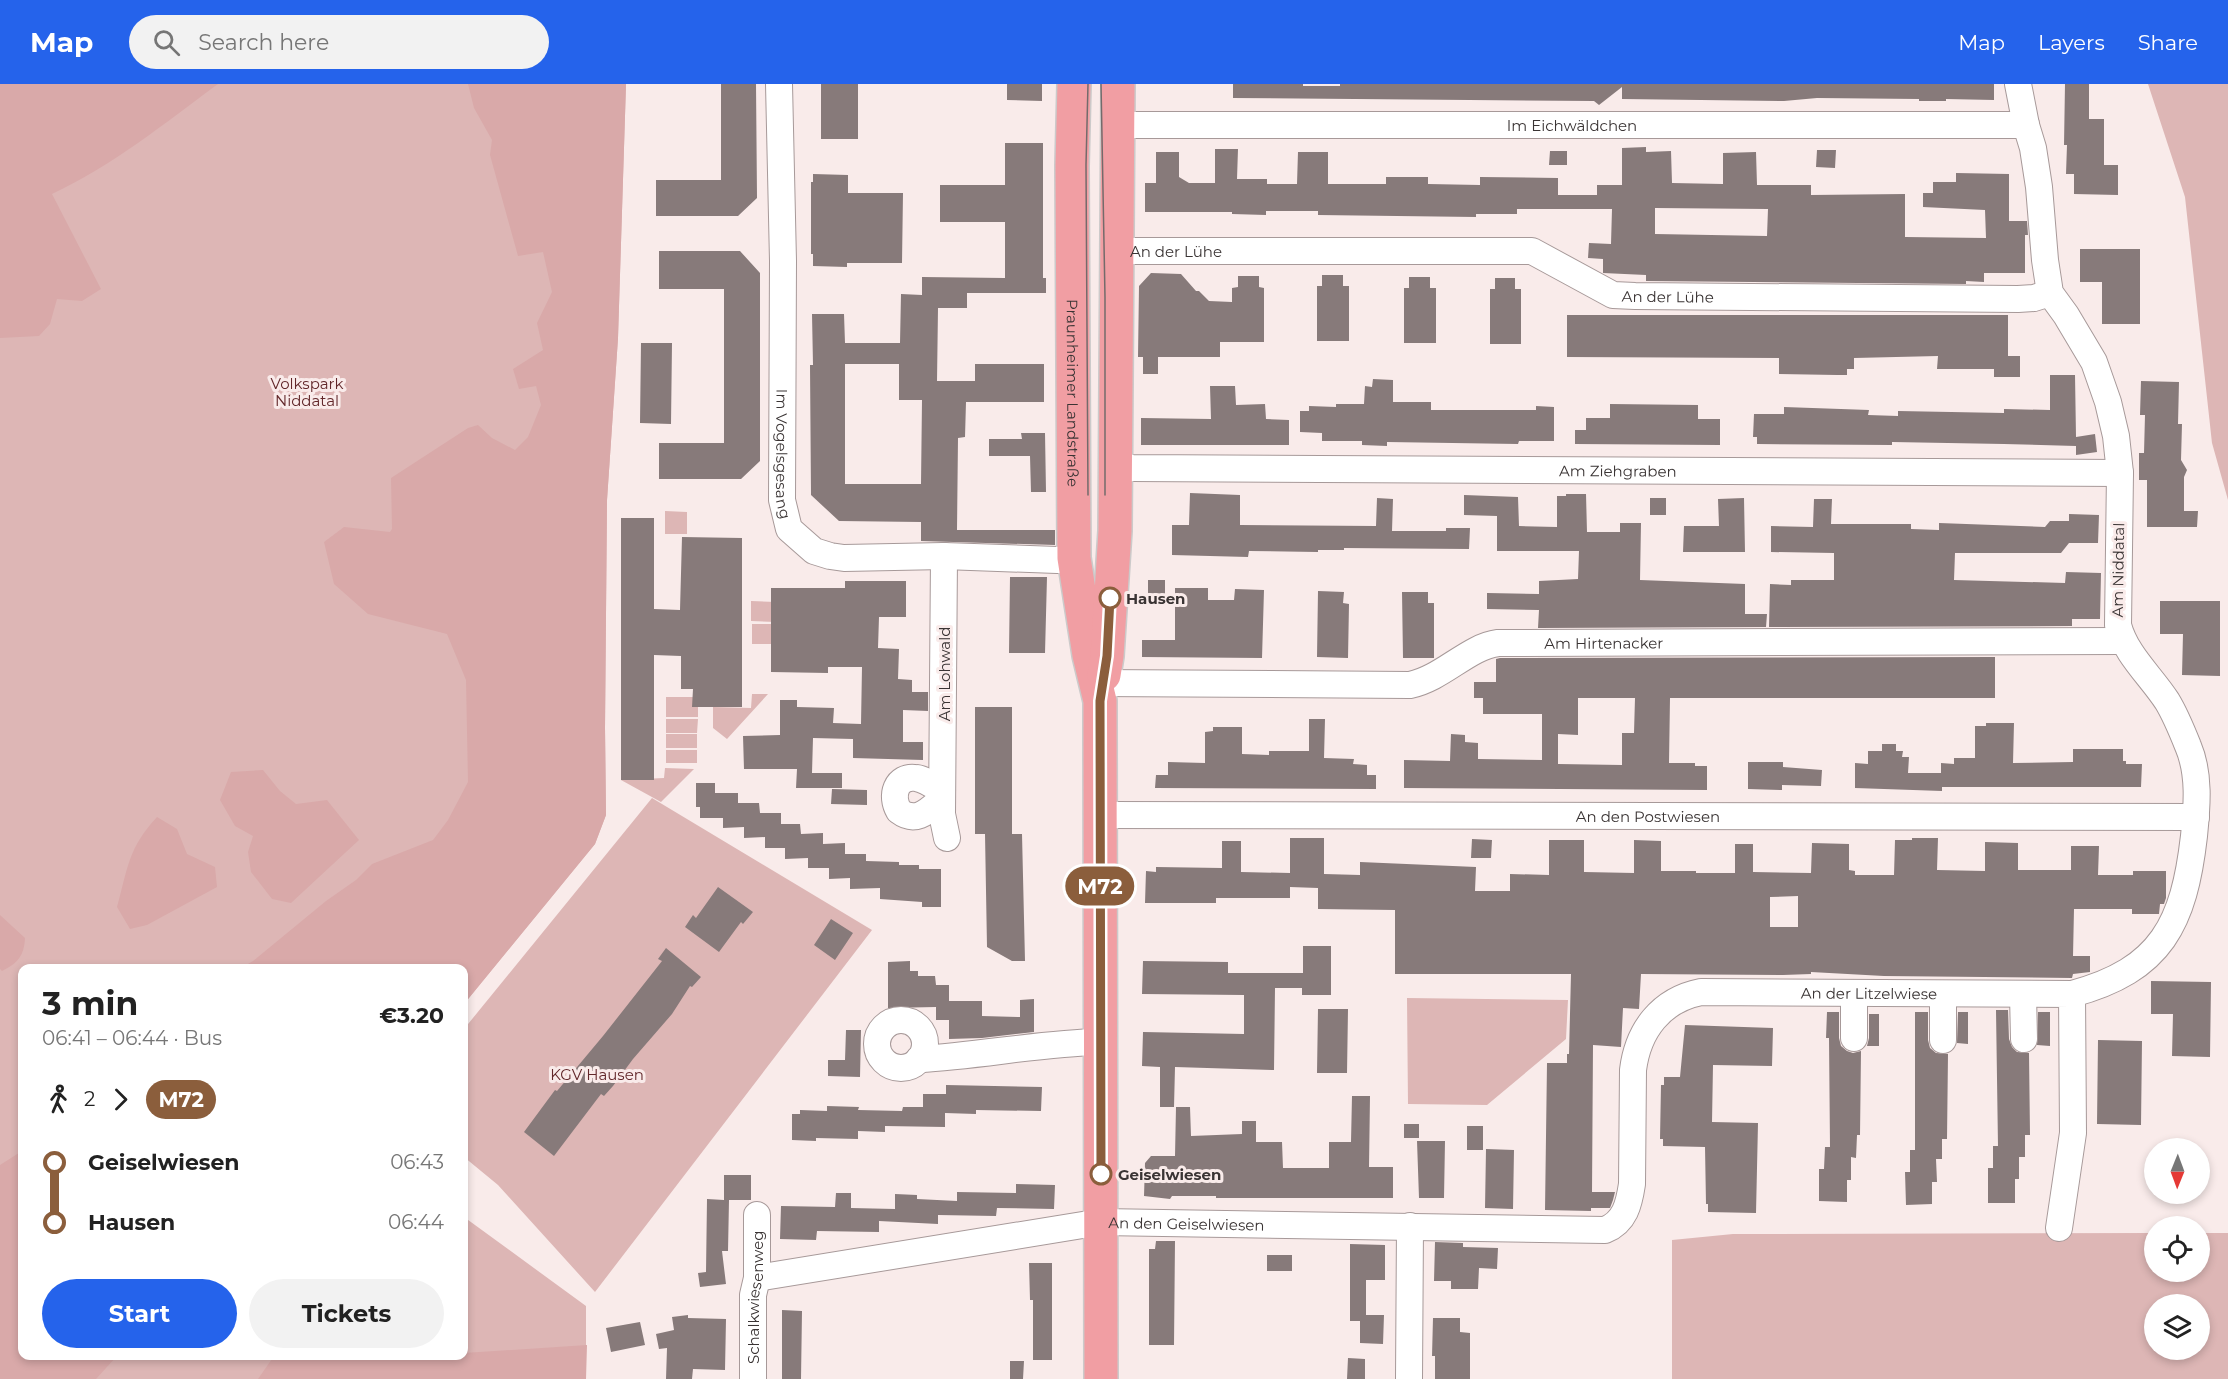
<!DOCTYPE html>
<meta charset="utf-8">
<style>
body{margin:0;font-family:Montserrat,sans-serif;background:#f2f2f2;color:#222;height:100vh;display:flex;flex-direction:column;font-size:22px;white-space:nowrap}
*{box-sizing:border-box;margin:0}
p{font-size:20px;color:#767676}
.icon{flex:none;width:33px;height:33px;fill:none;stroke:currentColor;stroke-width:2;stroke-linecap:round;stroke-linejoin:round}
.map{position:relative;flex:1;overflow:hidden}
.sheet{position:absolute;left:18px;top:880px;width:450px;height:396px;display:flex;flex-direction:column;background:#fff;border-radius:12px;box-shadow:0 3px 9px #0003}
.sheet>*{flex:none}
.badge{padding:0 12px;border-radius:20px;font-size:21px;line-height:39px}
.needle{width:39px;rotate:181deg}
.fabs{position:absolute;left:2144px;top:1054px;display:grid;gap:12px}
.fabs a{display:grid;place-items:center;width:66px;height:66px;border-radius:50%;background:#fff;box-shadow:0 3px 9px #0003;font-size:30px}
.map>.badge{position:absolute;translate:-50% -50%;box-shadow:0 0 0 3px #fff}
.legs{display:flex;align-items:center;gap:9px;height:66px;padding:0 24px;font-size:20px}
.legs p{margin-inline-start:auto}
.head{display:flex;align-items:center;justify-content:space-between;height:102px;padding:0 24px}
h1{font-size:33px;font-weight:700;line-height:45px}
.action{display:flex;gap:12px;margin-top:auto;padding:12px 24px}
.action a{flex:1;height:69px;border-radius:36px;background:#2563eb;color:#fff;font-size:24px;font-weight:700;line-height:69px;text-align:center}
.action a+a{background:#f2f2f2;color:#222}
ul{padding:0 24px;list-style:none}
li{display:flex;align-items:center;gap:21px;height:60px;font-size:22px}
li i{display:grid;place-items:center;width:9px;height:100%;margin:0 8px;background:currentColor}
li i::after{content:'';width:15px;height:15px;margin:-8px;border:4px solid;border-radius:50%;background:#fff}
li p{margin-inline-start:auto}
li:first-child i{background:linear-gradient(#0000 50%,currentColor 0)}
li:last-child i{background:linear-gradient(currentColor 50%,#0000 0)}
header{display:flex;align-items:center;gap:36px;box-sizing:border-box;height:84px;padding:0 30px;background:#2563eb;color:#fff}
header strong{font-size:28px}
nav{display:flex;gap:33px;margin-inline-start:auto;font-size:21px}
.search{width:420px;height:54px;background:#f2f2f2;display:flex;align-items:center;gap:15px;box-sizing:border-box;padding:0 21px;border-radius:33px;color:#767676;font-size:22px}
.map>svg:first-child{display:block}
</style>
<header>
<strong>Map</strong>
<div class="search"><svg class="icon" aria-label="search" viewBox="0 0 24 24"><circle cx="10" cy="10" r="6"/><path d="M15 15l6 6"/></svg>Search here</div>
<nav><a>Map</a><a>Layers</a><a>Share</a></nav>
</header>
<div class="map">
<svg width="2228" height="1295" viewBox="0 0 2228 1295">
<rect width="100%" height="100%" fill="#f9ebea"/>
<!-- green -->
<path fill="#ddb6b5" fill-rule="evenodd" d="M0 0H626L618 254 607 416 605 644 606 731 595 760 464 920V885H22V1272H464V1133L586 1222V1295H0Z
M2148 0H2228V416L2212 359 2185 113Z
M665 427 687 428V450H665Z
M751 517 776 518V538L751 537Z
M752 540H776V560H752Z
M752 610H768L727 655 713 644V623L751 624Z
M666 613H698V633H666Z
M666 635H698L697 649H666Z
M666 650H697V664H666Z
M666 666H697V679H666Z
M665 684 694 685 661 718 621 696 664 694Z
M652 714 872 846 595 1208 498 1101 464 1073V945Z
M1407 914 1568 916 1566 955 1487 1021 1408 1020Z
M2154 1149V1188H2199V1149H2228V1295H1672V1156L1733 1150ZM2154 1221H2199V1266H2154Z"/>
<!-- forest -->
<path fill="#d9a9a9" d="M0 0H218C165 39 112 82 52 110L101 205 82 217 57 215 50 240 39 252 0 254Z
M468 0H626L618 254 607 416 605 644 606 731 595 760 464 920V885H239L253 877 326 817 356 796 372 780 433 756 448 736 468 698 466 596 447 550 368 530 334 500 324 458 344 443 390 448 392 445 391 394 468 344 478 341 492 354 515 366 528 353 541 321 536 302 519 305 513 285 543 266 537 239 552 208 543 168 518 172 490 71 492 56 474 24Z
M263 686 280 707 296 720 327 716 359 756 291 819 272 815 251 788 248 768 253 752 235 742 220 716 231 688Z
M157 733 177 745 187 770 215 783 217 803 147 841 130 845 117 823C128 784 128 764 157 733Z
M0 831 25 854C24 872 18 879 2 887L0 885Z
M22 1067V1272H117L96 1295H0V1081Z
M587 1261 586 1295H258L274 1272H378L380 1274 464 1272V1269Z"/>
<!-- building -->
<path fill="#877a7a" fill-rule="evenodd" d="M721 0H756L757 114 738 132H656V96H721Z
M821 0H858V55H821Z
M1007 0H1042V17L1007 16Z
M1233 0H1303V2H1340V0H1994V16L1946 15V17H1919V15L1817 14 1784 17 1622 15V3L1599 21 1594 17 1233 14Z
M2065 0H2089V35H2104V81H2118V111L2074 110V90H2066L2067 61H2064Z
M1005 59H1043V194H1046V209H967V224H938L937 297H975V280H1044V318H966L965 353 958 354 957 446H1055V461L921 457V438L839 437 811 411 810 281H813L812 230H844L845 259H900L901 210 922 211V193L1005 194V138H940V101H1005ZM845 280H899V316H922L921 400H845Z
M1646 63V68L1671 67 1672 99 1723 100V69L1756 68 1757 101H1811V111L1905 110V153L1986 154 1985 126 1923 123V109H1933V98H1956V89L2009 90V137H2027L2028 151H2025V189H1984V198L1966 197V200L1646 197V191L1603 189V175L1588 174 1589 159 1611 160 1612 125H1517V130H1476V133L1318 131V127H1266V131L1232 130V128H1145V99H1156V68H1179V93L1189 99H1215V65H1238L1237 95H1267V100H1297L1298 68H1328V100H1386V93H1428V100L1480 101V93L1558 94V111H1597V101H1622V64ZM1655 124 1768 125 1767 152 1655 150Z
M1817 66H1836L1835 84 1816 83Z
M1550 67H1567V81H1549Z
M813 90 848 91V109H903L902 179H847V183L813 182V170H811V98H813Z
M2080 165H2140V240H2102V198H2080Z
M659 167H740L760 189V377L741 395H659V359H724V205H659Z
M1151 189 1181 190 1196 207H1199L1209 217 1232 218V204L1238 203V192H1259V203L1264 204V258H1220V273H1158V290H1143V273H1138L1139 202Z
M1322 191H1343V202H1349V257H1317V202H1322Z
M1409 193H1430V204H1436V259H1404V204H1409Z
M1495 194H1515V205H1521V260H1490V205H1495Z
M1567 231H2008V272H2020V293H1994V285H1937L1938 272 1854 274V285H1847V291H1837L1779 290V274L1567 273Z
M641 259H672L671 340 640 339Z
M2050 291H2075L2076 353 2095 350 2097 368 2076 371V362L2004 360 1892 358V361L1757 360V353H1753L1754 330H1784V323L1869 326 1868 331 1898 332V327L2004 329V325L2050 326Z
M1373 295 1393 296V318H1431V326H1536V322L1554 323V357H1519L1518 360 1387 358V362L1362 361V357H1322V349L1300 348V327H1309V322L1336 323V320H1364L1365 302 1372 303Z
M2141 297 2179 298 2178 340H2182L2181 376 2187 386 2184 393V427H2198L2197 443H2147V396H2139V369H2144L2145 331H2140Z
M1210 302H1235L1236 321 1265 320 1266 335 1289 336V361H1141V334L1211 335Z
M1610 320 1698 321V335H1720V361L1575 360V346H1586V334H1610Z
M1021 349H1045L1046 408H1031L1030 372H989V355H1022Z
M1190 409 1240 411V441L1376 442 1377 414 1393 415 1392 447H1446V444H1470L1469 465 1344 464V466H1318V468L1249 467 1248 473 1172 471V441H1189Z
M1566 410H1586L1587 448H1620V439H1641L1640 496 1745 500V530H1767L1766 543 1538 544 1539 526 1487 525V509L1539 510V497L1578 495 1579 467H1497V432L1464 431V411L1518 413 1519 442 1557 443V412H1566Z
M1650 414H1666V431H1650Z
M1744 414 1745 468H1683L1684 442H1719L1718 415Z
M1814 415H1832L1831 440H1911V445L1939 446V439L2045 443 2050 437H2069V430L2099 431 2098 459H2069L2061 469H1955L1954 496 2065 499 2066 488 2101 489 2100 535H2072V542L1769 543 1770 500 1791 501V496H1834V469L1771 468V442L1813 443Z
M621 434H654V525L680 526 682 453 742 454V623H692L693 605H681V572L654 571V696H621Z
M1010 493H1047L1045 569H1009Z
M1148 496H1165V512H1148Z
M845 497H906V533H879L878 564 899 565 898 595 912 596V608H928V627L903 626V658H923V676L853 674V655L813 654 812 689H842V704H796L797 685H744L743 652 780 651V616H797V623L834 624 833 639 861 640 862 583H828V589L771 588V504H845Z
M1175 504H1208V516H1234L1235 505 1264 506 1262 574 1142 573V556H1175Z
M1318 507 1344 508 1343 519 1349 520 1348 574 1317 573Z
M1402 508H1428V519H1434V574H1403Z
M2160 517H2220V592L2182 591 2183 550H2160Z
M1995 573V614H1670L1669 679H1695V682H1707V706L1404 704V676L1450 677 1451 650 1465 651V658L1478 659V675L1542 676V630H1483V614H1474V598H1496V575L1500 574ZM1578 614H1635L1634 649H1622V681L1558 680V650L1578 651Z
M975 623H1012V750H1022L1025 877H1012L987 863 985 750H975Z
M1309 635H1325L1324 674 1354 675 1353 680 1367 681V691H1376V705L1155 704 1156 691H1168V678L1205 679V648L1213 647V643H1242V670L1269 671V667H1309Z
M1986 639H2014L2013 679 2073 678V665H2123V677H2126V680H2142L2141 703H1942V707L1855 704V679L1868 680V667H1882V660H1896V667H1903L1902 673H1909L1908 689H1941V679L1954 680V674H1975V642H1986Z
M1748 678H1783V683L1822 686 1821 702 1782 701V706L1748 705Z
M696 699H715V709H738V719H759L760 729H781V740H800L801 750 823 749V760L845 759V770H866V777L899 778V781H919V785H941V823H922V818L880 815V804L850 805V794L829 795V784H808V774L785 775V764H765V753L744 754V743L723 744V734H700V723H696Z
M832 705 867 706V721L831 720Z
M1290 754H1324V790L1360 791V778L1476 783 1475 807H1510V790L1549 791V756H1584V788L1634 789V756L1661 757V787H1696V789H1735V760H1753V788L1811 789 1812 759 1849 760V786L1855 787V791H1894L1895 756H1912V754H1938L1937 786 1985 787V758L2018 759V786H2071V762H2099L2098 791H2133V787H2166V814L2164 820H2160L2159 830H2132V825H2074L2073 872H2090V888L2073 890 2072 894 1884 892 1811 888V890L1783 891 1641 890 1639 925 1623 924 1621 963 1593 961 1592 1108H1615L1613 1116 1610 1124H1591V1127L1545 1126 1547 979H1567V970H1569L1571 890H1395V826L1318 825V804L1290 803V814H1216V819H1145L1146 787 1156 788V783L1222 784V757H1241V788L1290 789ZM1798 812V843H1770V813Z
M1472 755 1492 756 1491 774H1471Z
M718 803 753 828 743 840 741 838 719 868 685 843 693 831 696 834Z
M831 835 853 849 835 876 814 861Z
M1303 862H1331V911H1302V904H1275L1274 986 1175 983 1174 1023H1160V983L1142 982 1143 948 1244 950V911L1142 910 1143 877 1228 878V889H1303Z
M666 864 701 893 692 903 690 902 672 930 633 975 613 1002 604 1012 601 1010 554 1072 524 1048 555 1006 557 1007 603 952 662 877 658 875Z
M910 877V887H918V892H935L936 901H949V917H982V932L1020 933V916L1034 915V948L982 954 949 955V936H936V923L888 924V878Z
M2151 897 2211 898 2210 973 2172 972 2173 930H2151Z
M1318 925H1348L1347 989H1317Z
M1996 926H2008L2009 955 2012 963 2017 968 2029 969 2030 1051H2025V1073H2019V1095H2015V1119H1988V1084H1993V1062H1998Z
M1827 928H1839V954L1841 962 1847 967 1853 969 1861 967 1860 1051H1857L1856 1074 1851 1073V1096H1847V1118L1819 1117V1085H1824L1825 1063H1830L1829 954H1826Z
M1915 928H1928V956L1930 964 1936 969 1948 970 1947 1055H1942V1075H1936L1937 1098H1932V1120L1906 1121 1905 1088H1910V1066H1915Z
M1958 928H1968V960L1957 959Z
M2038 928H2050V962L2037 961Z
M1869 930H1879V962H1867L1869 954Z
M1685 941 1773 944 1772 982 1713 981 1712 1038 1758 1039 1756 1129 1708 1128V1120H1706L1705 1063 1663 1062V1055H1660L1661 1001H1664V993H1680Z
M846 946H861L860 993 828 992V976H845Z
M2098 956 2142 957 2141 1041 2097 1040Z
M946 1001 1042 1003 1041 1027 976 1026V1030L945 1029V1043L885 1042V1048L858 1047V1055L816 1054V1057L792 1056V1030H800V1026L827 1027V1022L859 1023 858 1026 902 1027 903 1023H923V1010H946Z
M1352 1012H1370L1369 1083H1393V1114H1216V1112H1172L1170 1115 1144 1112 1145 1079 1151 1072H1175L1176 1023H1190L1191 1052 1242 1050V1037H1256V1058H1282L1283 1084H1329V1058H1351Z
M1404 1040H1419V1054H1404Z
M1467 1042H1483V1066H1467Z
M1417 1057H1445L1444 1114H1419Z
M1486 1065 1514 1066 1513 1125 1485 1124Z
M724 1091H751V1116H729L728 1167H722L726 1200 700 1203 698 1189 706 1188 707 1115 724 1116Z
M1016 1100 1055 1101 1054 1125 997 1124 996 1132 938 1131V1140L879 1137V1148L817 1147 816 1156 780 1155 781 1122 835 1123 836 1109H851V1124L895 1125V1110L917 1111V1115L957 1117V1108L1016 1109Z
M1156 1157H1175L1174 1261H1149V1165H1155Z
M1435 1158 1463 1159V1163L1498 1164 1497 1185 1479 1184 1478 1205H1451V1197H1434Z
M1350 1160 1385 1161V1196H1366V1231H1384L1383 1260 1360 1259V1237H1350Z
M1267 1171H1292V1187H1267Z
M1029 1179H1052V1276H1033V1216H1030Z
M782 1226 802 1227 801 1295H782Z
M688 1231V1234L726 1235 725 1286 693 1285 692 1295H666L667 1264 659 1265 656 1250 674 1246 672 1233Z
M1433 1234H1460V1248L1470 1249V1295H1435V1272H1432Z
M640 1238 645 1261 611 1268 606 1244Z
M1348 1274 1365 1275V1295H1347Z
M1010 1277H1024L1023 1295H1010Z"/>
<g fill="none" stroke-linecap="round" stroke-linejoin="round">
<!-- minor casing -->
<g stroke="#a79999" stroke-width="28">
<g id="minor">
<path id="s1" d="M779 0 783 177 782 416 789 445 814 467 830 472 844 474 944 472 1057 476 1074 474"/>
<path d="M2018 0 2026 41 2033 64 2039 103 2045 176 2050 209 2066 231 2094 278 2108 318 2116 352 2120 389 2118 541C2126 571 2150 591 2167 617 2175 630 2182 647 2188 662 2200 690 2197 722 2194 752 2184 839 2162 886 2072 910"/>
<path id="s2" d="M1118 41H2026"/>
<path id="s3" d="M1118 167H1532L1613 211 1635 212 2018 215 2034 214 2050 209"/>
<path id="s4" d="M1116 382 1132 384 2120 389"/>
<path d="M944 472 942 730 947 754"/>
<path id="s5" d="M1096 599 1410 601C1443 594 1468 563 1498 559L2122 557"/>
<path d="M942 707C934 702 925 695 916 694 896 691 890 712 899 727 916 740 928 727 942 715"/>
<path id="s6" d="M1100 731 2196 733"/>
<path d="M2023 910 2024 955"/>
<circle cx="901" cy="960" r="24"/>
<path d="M1854 954V909"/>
<path d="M1943 956V910"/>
<path d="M919 975C980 972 1039 959 1100 958"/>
<path id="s7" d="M757 1194 1101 1138 1605 1146C1625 1138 1629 1120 1632 1100L1633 986C1638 946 1661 916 1701 908L2072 910 2073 1049 2059 1144"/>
<path id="s8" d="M753 1295V1211L757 1194V1131"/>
<path d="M1409 1295 1410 1142"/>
</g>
</g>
<!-- major casing -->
<g stroke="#cccaca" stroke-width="36">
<g id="major">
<path id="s9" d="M1074 0 1072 82 1074 474 1089 571 1100 617V630L1101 1295"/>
<path d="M1104 591 1107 572 1115 447 1118 0"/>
</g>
</g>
<!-- minor -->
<use href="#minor" stroke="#fff" stroke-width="26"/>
<!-- major -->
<use href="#major" stroke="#f19ea3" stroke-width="33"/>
<!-- tram -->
<path stroke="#736b6b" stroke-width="1.5" d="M1088 0 1086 81 1088 411
M1101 0 1105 213V411"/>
</g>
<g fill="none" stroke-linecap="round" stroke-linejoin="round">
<!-- line-1 casing -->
<g stroke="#fff" stroke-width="14">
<path id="line-1" d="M1101 1090 1100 617 1107 572 1110 514"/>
</g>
<!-- line-1 -->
<use href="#line-1" stroke="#8b5e3c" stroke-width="9"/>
</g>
<!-- markers -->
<g fill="#fff" stroke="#8b5e3c" stroke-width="3">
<circle cx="1110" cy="514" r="10"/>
<circle cx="1101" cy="1090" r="10"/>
</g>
<g text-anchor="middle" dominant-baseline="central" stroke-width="6" stroke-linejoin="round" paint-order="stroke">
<!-- street labels -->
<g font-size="15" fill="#3a3434" stroke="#f9ebea">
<text stroke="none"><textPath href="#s2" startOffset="454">Im Eichwäldchen</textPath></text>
<text stroke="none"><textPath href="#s3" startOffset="58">An der Lühe</textPath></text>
<text stroke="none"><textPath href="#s3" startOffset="561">An der Lühe</textPath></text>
<text stroke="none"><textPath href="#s9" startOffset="309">Praunheimer Landstraße</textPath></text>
<text stroke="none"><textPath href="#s1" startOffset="370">Im Vogelsgesang</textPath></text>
<text stroke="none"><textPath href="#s4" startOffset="502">Am Ziehgraben</textPath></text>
<text transform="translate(2118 486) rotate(-89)">Am Niddatal</text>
<text stroke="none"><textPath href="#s5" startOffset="518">Am Hirtenacker</textPath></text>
<text transform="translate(944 590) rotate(-90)">Am Lohwald</text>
<text stroke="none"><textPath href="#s6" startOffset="548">An den Postwiesen</textPath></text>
<text stroke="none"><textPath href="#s7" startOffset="1302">An der Litzelwiese</textPath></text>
<text stroke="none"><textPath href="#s7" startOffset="434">An den Geiselwiesen</textPath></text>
<text stroke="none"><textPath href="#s8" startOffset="82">Schalkwiesenweg</textPath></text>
</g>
<!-- park labels -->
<g font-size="15" fill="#62272a" stroke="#f9ebea">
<text x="307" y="299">Volkspark<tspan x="307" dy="17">Niddatal</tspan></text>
<text x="597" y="990">KGV Hausen</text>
</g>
<!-- stop labels -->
<g font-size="15" font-weight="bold" fill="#3a3434" stroke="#f9ebea" text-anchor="start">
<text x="1126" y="514">Hausen</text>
<text x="1118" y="1090">Geiselwiesen</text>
</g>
</g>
</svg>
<div class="fabs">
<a><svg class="needle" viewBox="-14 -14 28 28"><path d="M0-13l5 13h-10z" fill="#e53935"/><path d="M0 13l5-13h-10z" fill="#767676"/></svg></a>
<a><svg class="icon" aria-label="locate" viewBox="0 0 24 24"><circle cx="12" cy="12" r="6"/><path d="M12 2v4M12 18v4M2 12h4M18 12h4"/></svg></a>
<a><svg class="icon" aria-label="layers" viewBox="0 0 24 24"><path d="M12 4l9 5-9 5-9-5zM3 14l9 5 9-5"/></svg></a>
</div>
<b class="badge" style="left:1100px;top:802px;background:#8b5e3c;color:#fff">M72</b>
<section class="sheet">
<div class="head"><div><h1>3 min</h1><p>06:41 – 06:44 · Bus</p></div><b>€3.20</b></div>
<div class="legs"><svg class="icon" aria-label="walk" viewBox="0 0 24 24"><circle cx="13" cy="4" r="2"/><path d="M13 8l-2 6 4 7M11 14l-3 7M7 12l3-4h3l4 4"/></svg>2<svg class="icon" aria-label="forward" viewBox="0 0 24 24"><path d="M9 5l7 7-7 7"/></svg><b class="badge" style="background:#8b5e3c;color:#fff">M72</b></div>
<ul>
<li><i style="color:#8b5e3c"></i><b>Geiselwiesen</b><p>06:43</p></li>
<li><i style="color:#8b5e3c"></i><b>Hausen</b><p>06:44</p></li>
</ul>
<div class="action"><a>Start</a><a>Tickets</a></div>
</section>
</div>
